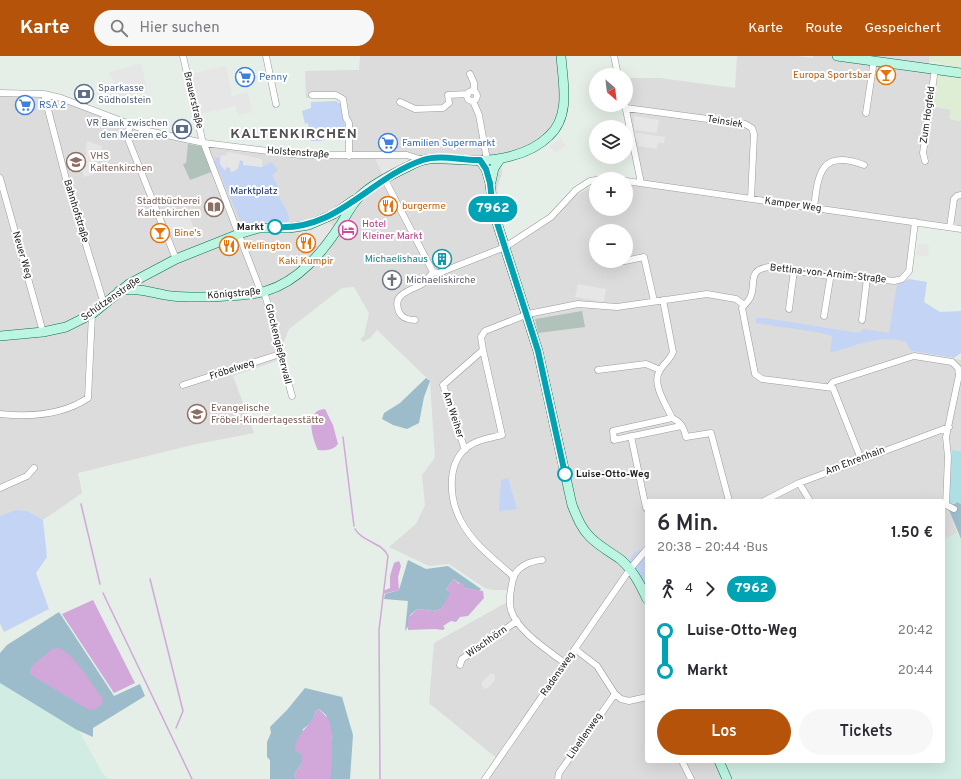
<!DOCTYPE html>
<html lang="de">
<meta charset="utf-8">
<style>
body{margin:0;font-family:Overpass,sans-serif;background:#f7f7f7;color:#2b2b33;height:100vh;display:flex;flex-direction:column;font-size:15px;white-space:nowrap}
*{box-sizing:border-box;margin:0}
p{font-size:13px;color:#7c7c81}
.icon{flex:none;width:22px;height:22px;fill:none;stroke:currentColor;stroke-width:2;stroke-linecap:round;stroke-linejoin:round}
.map{position:relative;flex:1;overflow:hidden}
.details{position:absolute;left:645px;top:443px;width:300px;height:264px;display:flex;flex-direction:column;background:#fff;border-radius:4px;box-shadow:0 4px 16px #0002}
.details>*{flex:none}
.badge{padding:0 8px;border-radius:13px;font-size:14px;line-height:26px}
.needle{width:26px;rotate:152deg}
.fabs{position:absolute;left:589px;top:12px;display:grid;gap:8px}
.fabs a{display:grid;place-items:center;width:44px;height:44px;border-radius:50%;background:#fff;box-shadow:0 4px 16px #0002;font-size:20px}
.map>.badge{position:absolute;translate:-50% -50%;box-shadow:0 0 0 2px #fff}
.legs{display:flex;align-items:center;gap:6px;height:44px;padding:0 12px;font-size:13px}
.legs p{margin-inline-start:auto}
.headline{display:flex;align-items:center;justify-content:space-between;height:68px;padding:0 12px}
h1{font-size:22px;font-weight:600;line-height:30px}
.button{display:flex;gap:8px;margin-top:auto;padding:8px 12px}
.button a{flex:1;height:46px;border-radius:24px;background:#b45309;color:#fff;font-size:16px;font-weight:600;line-height:46px;text-align:center}
.button a+a{background:#f7f7f7;color:#2b2b33}
ul{padding:0 12px;list-style:none}
li{display:flex;align-items:center;gap:14px;height:40px;font-size:15px}
li i{display:grid;place-items:center;width:6px;height:100%;margin:0 5px;background:currentColor}
li i::after{content:'';width:10px;height:10px;margin:-5px;border:3px solid;border-radius:50%;background:#fff}
li p{margin-inline-start:auto}
li:first-child i{background:linear-gradient(#0000 50%,currentColor 0)}
li:last-child i{background:linear-gradient(currentColor 50%,#0000 0)}
header{display:flex;align-items:center;gap:24px;box-sizing:border-box;height:56px;padding:0 20px;background:#b45309;color:#fff}
header strong{font-size:19px}
nav{display:flex;gap:22px;margin-inline-start:auto;font-size:14px}
.search{width:280px;height:36px;background:#f7f7f7;display:flex;align-items:center;gap:10px;box-sizing:border-box;padding:0 14px;border-radius:22px;color:#7c7c81;font-size:15px}
.map>svg:first-child{display:block}
</style>
<header>
<strong>Karte</strong>
<div class="search"><svg class="icon" aria-label="search" viewBox="0 0 24 24"><circle cx="10" cy="10" r="6"/><path d="M15 15l6 6"/></svg>Hier suchen</div>
<nav><a>Karte</a><a>Route</a><a>Gespeichert</a></nav>
</header>
<div class="map">
<svg width="961" height="723" viewBox="0 0 961 723">
<rect width="100%" height="100%" fill="#e5eee7"/>
<!-- residential -->
<path fill="#dbdcdb" fill-rule="evenodd" d="M360 0H559L561 56 544 83 501 100 502 118 497 132 507 191 572 141 592 131 596 130V153H626V128H640L626 49V22H659L735 32 737 0H796L813 2V0H930L927 17 931 18 927 49 951 54 950 63 961 65V172L915 165 909 215 902 222 896 265 911 295 961 304V395L952 394 948 451 957 477 943 484V445H647V705H719L727 723H486L499 704 429 647 434 587 509 545 510 534H492L485 532 449 508 429 510 389 491 416 468 425 449 422 419 435 402 430 325 377 274 370 282 363 286 360 283 364 280 369 257 354 231 342 232 289 273 276 305 233 320 254 377 192 389 78 417 82 437 43 464 28 455 15 454 0 460V40H43L60 44 129 70 208 89 347 101 348 68 342 45 336 41 306 42 305 15 359 14ZM596 175H626V205H596Z"/>
<!-- commercial -->
<path fill="#deeed5" d="M930 0H961V12L929 5Z
M937 17 961 22V65L949 63 951 54 933 50Z"/>
<!-- construction -->
<path fill="#b1c2bb" d="M188 88 205 91 214 115 190 124 183 108 186 107Z
M582 255 585 271 538 277 535 263Z"/>
<!-- farmland -->
<path fill="#d1ece3" d="M957 477 961 483V723H733L726 709 734 705H943V484Z
M0 627 79 675 103 718 109 723H0Z"/>
<!-- grass -->
<path fill="#aedfe5" d="M952 394 961 395V448L956 446 948 452Z"/>
<!-- forest -->
<path fill="#9cbccb" d="M426 322 430 325 424 341 419 367 407 373 393 369 382 363 384 357 400 347Z
M957 446 961 448V483L948 452Z
M408 504 426 513 448 510 481 533 479 535 465 532 454 523 446 533 451 538 441 553 433 555 417 553 410 559 409 569 405 575 408 545 384 543 385 538 399 534Z
M59 556 114 640 140 628 145 640 93 672V681L77 674 0 627V597L7 589Z
M305 632 342 641 353 679 350 723H330L332 682 326 659 319 653 316 655 312 666 303 673 302 707 294 719 296 723H270V704L267 701V686L271 677 270 671 287 654Z"/>
<!-- park -->
<path fill="#c4d4f5" d="M336 45 341 48C341 60 346 67 346 79H322V85H311L308 67 305 68 302 55 311 52V46Z
M215 101 220 102 225 115 226 111 230 112V116L238 112 240 104 262 111 271 106 278 114 272 119 279 132 278 138 289 160 288 167 271 165 242 169 215 106Z
M909 223 927 226 924 246 940 256 961 255V297L954 302 911 295 906 286C880 278 855 290 830 297L832 280 822 277 756 267V262H764L859 277 863 273 889 277 897 229Z
M508 422 517 453 499 455 501 424Z
M15 454 28 455 43 464 47 501 36 517 49 553 4 576 0 567V460Z
M647 491V540L628 506 634 497Z"/>
<!-- parking -->
<path fill="#e6e6e6" d="M141 8 147 33 116 43 115 39 117 33 109 16Z
M226 10 232 40 248 36 252 56 238 59 235 50 200 58 191 18Z
M634 60 659 64 657 77 634 74Z
M633 76 665 81 664 87H658L657 93 638 90V86L633 80Z
M561 82 566 90 554 97 550 90Z
M87 85 102 90 101 94 93 97 98 117 84 121 82 114 86 112 83 104 87 96 85 95Z
M228 96 262 103V111L243 109V105L240 104 238 112 235 115 231 116 230 112 226 111 225 115 220 108V103L222 99 225 100Z
M409 102 411 106 384 120 375 103Z
M186 152 194 173 174 182 164 161Z
M327 166 335 171 321 193 312 186 314 183 307 179 305 182 298 178 300 176 323 168 325 169Z
M918 188 929 189 928 200 916 199Z
M578 228 606 233 604 246 575 241Z
M491 617 495 619V624L488 632 484 633 482 630V626Z"/>
<!-- water -->
<path fill="#d1a8d9" d="M325 353 333 369 338 388C334 394 325 395 318 394 312 382 304 354 325 353Z
M399 505 401 510 398 521 399 534 383 538V535L390 532V520L394 507Z
M454 523 459 528H463L465 532 483 535 484 542 468 560 460 561 456 566 451 565 443 570 445 572 443 574 435 573 408 574V562L417 553 433 555 441 553 450 538 446 533Z
M93 544 135 627 114 637 62 558Z
M58 592C72 595 93 629 102 642L103 646C100 651 95 654 89 654L33 620 30 617 31 611 52 593Z
M319 653C322 657 327 660 329 665 334 678 332 710 330 723H296L294 719 302 707V699L295 694C296 676 312 670 316 655Z"/>
<g fill="none" stroke-linecap="round" stroke-linejoin="round">
<!-- stream -->
<path stroke="#d1a8d9" stroke-width="1.5" d="M343 381 354 470
M81 448 100 528
M355 473C362 486 382 486 388 500L379 574 380 723
M150 523 183 655 176 672
M103 537 192 723"/>
<!-- minor casing -->
<g stroke="#9b9b9b" stroke-width="7">
<path id="minor" d="M183 0 202 83 261 236
M266 0 276 48
M614 0 618 19
M470 18 474 27V35
M467 40a5 5 0 1 1 10 0a5 5 0 1 1-10 0Z
M0 37 44 38 61 42 148 75 204 87 300 99H407L422 104
M44 38 66 123 104 248
M312 39H336L343 43 346 62 349 67V100
M473 45 479 59 487 104
M400 46 415 53 443 52 449 47 448 39 468 38
M625 49 641 127
M626 52 745 68 752 72 754 78 751 143
M866 57 874 4
M131 69 128 75V83L176 203
M925 105 923 97 935 13
M0 122 43 276
M385 124 433 216 439 217 505 191 551 161 576 134 590 125 596 124
M626 125 961 173
M814 152C818 117 821 93 864 109
M950 171 954 143 957 140 961 139
M625 205 644 201 654 245
M264 236C275 270 282 305 292 340
M663 244 673 296C670 304 663 308 659 316 652 329 667 350 672 362 681 366 684 372 686 381L711 377 729 445
M789 253 794 214
M824 260 831 217
M415 264C408 264 402 262 399 256 391 237 411 235 422 228 426 225 430 220 433 216
M862 264 867 222
M598 314 646 308 660 314
M183 329 280 298
M829 331 833 326 914 300 952 306 958 312 959 319 946 381 948 401 946 449 954 453
M0 358C29 361 63 359 88 342L92 258
M672 362 613 375 614 384 681 370
M631 380 646 452
M465 394 443 329 483 294
M861 403 833 332 762 323 755 318 742 252C744 249 748 246 750 242 757 228 746 214 769 211L824 219 831 217 894 225 902 223 909 215 915 166
M799 427 810 445
M0 432 27 420 34 412
M764 445 799 427 949 371
M542 504C530 505 516 511 513 523 511 533 508 545 511 554 517 575 549 595 566 608
M514 521C495 504 473 488 461 465 450 445 446 411 465 393 475 384 490 382 502 379L483 294 481 281 485 275 528 258 578 248 617 251 707 238 736 243 744 249
M575 593 597 610 615 638 621 643 629 645 647 641
M460 609 462 603 517 565
M682 705 691 723
M485 723 630 513 647 493
M558 723 559 717 615 638"/>
</g>
<!-- secondary casing -->
<g stroke="#0c6d52" stroke-width="10">
<path id="secondary" d="M837 0 961 17
M480 104 486 113 490 127 493 154 538 295 572 449C577 461 581 472 590 481 599 490 610 496 620 503 633 514 640 528 647 543
M491 126 494 112 501 102
M119 235C137 230 154 238 172 240 192 242 247 241 266 235 299 225 322 197 341 168 346 160 352 148 359 141 373 127 396 117 413 108 431 99 447 104 467 104 494 106 529 100 549 80 571 60 563 27 561 0
M0 280 43 276 66 271 92 258 129 228 176 203 239 178 259 172H289L309 169 334 158 354 144
M719 705 727 723"/>
</g>
<!-- minor -->
<use href="#minor" stroke="#fff" stroke-width="6"/>
<!-- secondary -->
<use href="#secondary" stroke="#bcf5e1" stroke-width="9"/>
</g>
<g fill="none" stroke-linecap="round" stroke-linejoin="round">
<!-- line-1 casing -->
<g stroke="#fff" stroke-width="9">
<path id="line-1" d="M275 171C337 176 369 122 423 104 441 98 462 105 480 104L486 113 490 127 493 154 538 295 565 418"/>
</g>
<!-- line-1 -->
<use href="#line-1" stroke="#00a3b4" stroke-width="6"/>
</g>
<!-- icons -->
<defs>
<g id="bar-ring" transform="scale(1)"><circle r="9.5" fill="#fff" stroke="#e8710a" stroke-width="1.5"/><path d="M-6-5H6L.8 .8V4.5H3.5V6h-7V4.5H-.8V.8Z" fill="#e8710a"/></g>
<g id="supermarket-ring" transform="scale(1)"><circle r="9.5" fill="#fff" stroke="#3f7fe0" stroke-width="1.5"/><path d="M-6-5.5h2.5l.6 2H6L4.5 2H-2.5L-4.4-4H-6ZM-1.5 3.2a1.3 1.3 0 1 0 .1 0ZM3 3.2a1.3 1.3 0 1 0 .1 0Z" fill="#3f7fe0"/></g>
<g id="bank-ring" transform="scale(1)"><circle r="9.5" fill="#fff" stroke="#5c6f8a" stroke-width="1.5"/><path d="M-6-4H6V4H-6ZM0-2.3a2.3 2.3 0 1 0 0 4.6a2.3 2.3 0 1 0 0-4.6Z" fill="#5c6f8a"/></g>
<g id="university-ring" transform="scale(1)"><circle r="9.5" fill="#fff" stroke="#8d6e63" stroke-width="1.5"/><path d="M0-5L7-2L0 1L-7-2ZM-4 1L0 2.5L4 1V4Q0 6-4 4Z" fill="#8d6e63"/></g>
<g id="restaurant-ring" transform="scale(1)"><circle r="9.5" fill="#fff" stroke="#e8710a" stroke-width="1.5"/><path d="M-5-6h1v4h1v-4h1v4h1v-4h1v5L-1.5 .5V6h-2V.5L-5-1ZM5-6V6H3V1.5H1.5Q1.5-4 5-6Z" fill="#e8710a"/></g>
<g id="library-ring" transform="scale(1)"><circle r="9.5" fill="#fff" stroke="#8d6e63" stroke-width="1.5"/><path d="M-6-4Q-3-5.5-.7-3.5V5Q-3 3-6 4ZM6-4Q3-5.5 .7-3.5V5Q3 3 6 4Z" fill="#8d6e63"/></g>
<g id="hotel-ring" transform="scale(1)"><circle r="9.5" fill="#fff" stroke="#d1479c" stroke-width="1.5"/><path d="M-6-4.5h1.5V1H6V5H4.5V3h-9V5H-6ZM-4 0a1.8 1.8 0 1 1 3.6 0ZM.5 0V-2.5h3Q6-2.5 6 0Z" fill="#d1479c"/></g>
<g id="building-ring" transform="scale(1)"><circle r="9.5" fill="#fff" stroke="#0f9aa8" stroke-width="1.5"/><path d="M-4-6H4V6H1V3H-1V6H-4ZM-2.5-4.3h1.7v1.8h-1.7ZM.8-4.3h1.7v1.8H.8ZM-2.5-1h1.7V.8h-1.7ZM.8-1h1.7V.8H.8Z" fill="#0f9aa8"/></g>
<g id="church-ring" transform="scale(1)"><circle r="9.5" fill="#fff" stroke="#6b7280" stroke-width="1.5"/><path d="M-1.2-6h2.4v3.5h3.3v2.4h-3.3V6h-2.4V-.1h-3.3v-2.4h3.3Z" fill="#6b7280"/></g>
<g id="school-ring" transform="scale(1)"><circle r="9.5" fill="#fff" stroke="#8d6e63" stroke-width="1.5"/><path d="M0-5L7-2L0 1L-7-2ZM-4 1L0 2.5L4 1V4Q0 6-4 4Z" fill="#8d6e63"/></g>
</defs>
<g fill-rule="evenodd">
<use href="#bar-ring" x="886" y="19"/>
<use href="#supermarket-ring" x="245" y="21"/>
<use href="#bank-ring" x="84" y="38"/>
<use href="#supermarket-ring" x="25" y="49"/>
<use href="#bank-ring" x="182" y="73"/>
<use href="#supermarket-ring" x="388" y="87"/>
<use href="#university-ring" x="76" y="106"/>
<use href="#restaurant-ring" x="388" y="150"/>
<use href="#library-ring" x="214" y="151"/>
<use href="#hotel-ring" x="348" y="174"/>
<use href="#bar-ring" x="160" y="177"/>
<use href="#restaurant-ring" x="306" y="187"/>
<use href="#restaurant-ring" x="229" y="190"/>
<use href="#building-ring" x="442" y="203"/>
<use href="#church-ring" x="392" y="224"/>
<use href="#school-ring" x="197" y="358"/>
</g>
<!-- markers -->
<g fill="#fff" stroke="#00a3b4" stroke-width="2">
<circle cx="275" cy="171" r="7"/>
<circle cx="565" cy="418" r="7"/>
</g>
<g text-anchor="middle" dominant-baseline="central" stroke-width="4" stroke-linejoin="round" paint-order="stroke">
<!-- food labels -->
<g font-size="10" fill="#c56008" stroke="#fff" text-anchor="start">
<text x="872" y="19" text-anchor="end">Europa Sportsbar</text>
<text x="402" y="150">burgerme</text>
<text x="174" y="177">Bine's</text>
<text x="243" y="190">Wellington</text>
<text x="306" y="205" text-anchor="middle">Kaki Kumpir</text>
</g>
<!-- shop labels -->
<g font-size="10" fill="#366cbe" stroke="#fff" text-anchor="start">
<text x="259" y="21">Penny</text>
<text x="39" y="49">RSA 2</text>
<text x="402" y="87">Familien Supermarkt</text>
</g>
<!-- service labels -->
<g font-size="10" fill="#4e5e75" stroke="#fff" text-anchor="start">
<text x="98" y="32">Sparkasse<tspan x="98" dy="12">Südholstein</tspan></text>
<text x="168" y="67" text-anchor="end">VR Bank zwischen<tspan x="168" dy="12">den Meeren eG</tspan></text>
</g>
<!-- street labels -->
<g font-size="10" fill="#1e1e1e" stroke="#fff">
<text transform="translate(193 44) rotate(77)">Brauerstraße</text>
<text transform="translate(928 59) rotate(-82)">Zum Hogfeld</text>
<text transform="translate(725 66) rotate(9)">Teinsiek</text>
<text transform="translate(298 97) rotate(4)">Holstenstraße</text>
<text transform="translate(793 149) rotate(8)">Kamper Weg</text>
<text transform="translate(76 155) rotate(73)">Bahnhofstraße</text>
<text transform="translate(22 199) rotate(74)">Neuer Weg</text>
<text transform="translate(828 218) rotate(6)">Bettina-von-Arnim-Straße</text>
<text transform="translate(234 238) rotate(-5)">Königstraße</text>
<text transform="translate(111 243) rotate(-35)">Schützenstraße</text>
<text transform="translate(278 288) rotate(76)">Glockengießerwall</text>
<text transform="translate(232 314) rotate(-18)">Fröbelweg</text>
<text transform="translate(453 359) rotate(72)">Am Weiher</text>
<text transform="translate(855 405) rotate(-21)">Am Ehrenhain</text>
<text transform="translate(487 586) rotate(-35)">Wischhörn</text>
<text transform="translate(558 618) rotate(-55)">Radensweg</text>
<text transform="translate(585 680) rotate(-55)">Libellenweg</text>
</g>
<!-- education labels -->
<g font-size="10" fill="#785e54" stroke="#fff" text-anchor="start">
<text x="90" y="100">VHS<tspan x="90" dy="12">Kaltenkirchen</tspan></text>
<text x="200" y="145" text-anchor="end">Stadtbücherei<tspan x="200" dy="12">Kaltenkirchen</tspan></text>
<text x="211" y="352">Evangelische<tspan x="211" dy="12">Fröbel-Kindertagesstätte</tspan></text>
</g>
<!-- park labels -->
<g font-size="10" fill="#133175" stroke="#fff">
<text x="254" y="135">Marktplatz</text>
</g>
<!-- hotel labels -->
<g font-size="10" fill="#b23c85" stroke="#fff" text-anchor="start">
<text x="362" y="168">Hotel<tspan x="362" dy="12">Kleiner Markt</tspan></text>
</g>
<!-- stop labels -->
<g font-size="10" font-weight="bold" fill="#1e1e1e" stroke="#fff" text-anchor="end">
<text x="264" y="171">Markt</text>
<text x="576" y="418" text-anchor="start">Luise-Otto-Weg</text>
</g>
<!-- culture labels -->
<g font-size="10" fill="#0d838f" stroke="#fff" text-anchor="end">
<text x="428" y="203">Michaelishaus</text>
</g>
<!-- worship labels -->
<g font-size="10" fill="#5b616d" stroke="#fff" text-anchor="start">
<text x="406" y="224">Michaeliskirche</text>
</g>
<!-- district labels -->
<g font-size="14" font-weight="bold" letter-spacing="1" fill="#515151" stroke="#fff">
<text x="294" y="78">KALTENKIRCHEN</text>
</g>
</g>
</svg>
<div class="fabs">
<a><svg class="needle" viewBox="-14 -14 28 28"><path d="M0-13l5 13h-10z" fill="#e53935"/><path d="M0 13l5-13h-10z" fill="#7c7c81"/></svg></a>
<a><svg class="icon" aria-label="layers" viewBox="0 0 24 24"><path d="M12 4l9 5-9 5-9-5zM3 14l9 5 9-5"/></svg></a>
<a>+</a>
<a>−</a>
</div>
<b class="badge" style="left:493px;top:153px;background:#00a3b4;color:#fff">7962</b>
<section class="details">
<div class="headline"><div><h1>6 Min.</h1><p>20:38 – 20:44 · Bus</p></div><b>1.50 €</b></div>
<div class="legs"><svg class="icon" aria-label="walk" viewBox="0 0 24 24"><circle cx="13" cy="4" r="2"/><path d="M13 8l-2 6 4 7M11 14l-3 7M7 12l3-4h3l4 4"/></svg>4<svg class="icon" aria-label="forward" viewBox="0 0 24 24"><path d="M9 5l7 7-7 7"/></svg><b class="badge" style="background:#00a3b4;color:#fff">7962</b></div>
<ul>
<li><i style="color:#00a3b4"></i><b>Luise-Otto-Weg</b><p>20:42</p></li>
<li><i style="color:#00a3b4"></i><b>Markt</b><p>20:44</p></li>
</ul>
<div class="button"><a>Los</a><a>Tickets</a></div>
</section>
</div>
